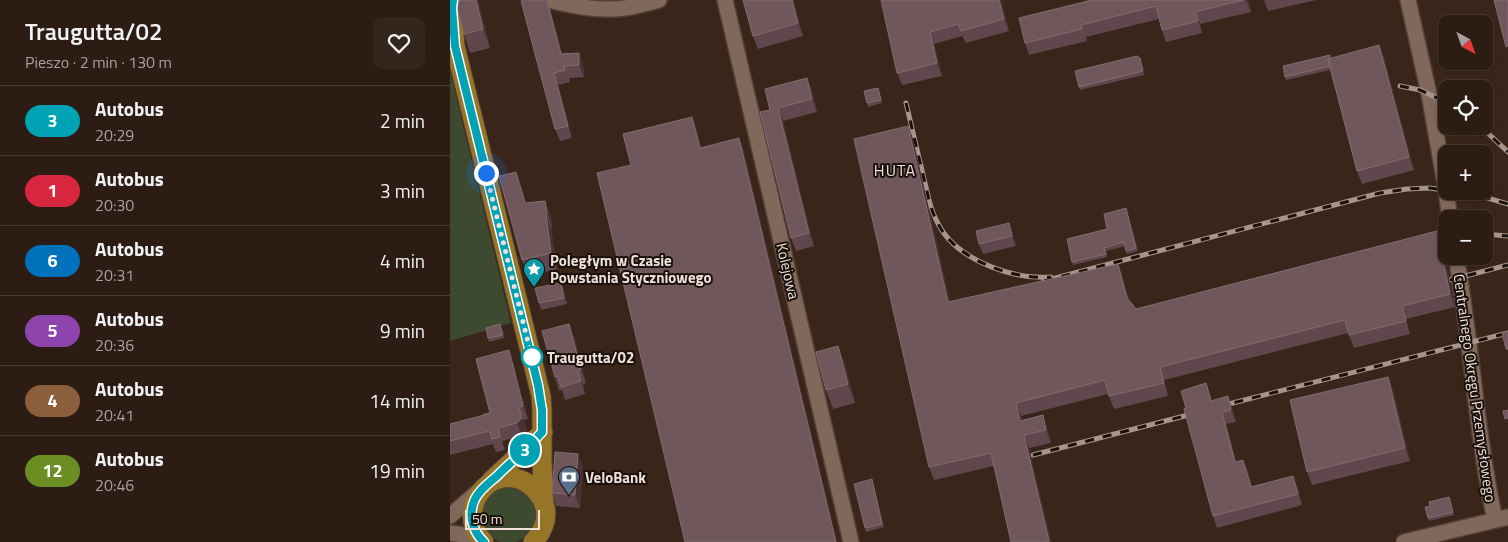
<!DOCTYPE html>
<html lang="pl">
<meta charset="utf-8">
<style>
body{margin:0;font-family:"Titillium Web",sans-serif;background:#34251d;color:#f1f3f6;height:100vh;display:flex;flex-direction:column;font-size:19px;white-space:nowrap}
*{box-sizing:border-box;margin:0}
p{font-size:16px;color:#a6a1a0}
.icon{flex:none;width:28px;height:28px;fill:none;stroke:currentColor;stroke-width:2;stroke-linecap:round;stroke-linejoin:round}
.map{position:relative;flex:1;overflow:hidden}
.sheet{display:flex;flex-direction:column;background:#2c1c14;width:450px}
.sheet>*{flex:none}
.badge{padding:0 10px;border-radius:16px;font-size:18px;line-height:32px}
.needle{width:32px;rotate:139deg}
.controls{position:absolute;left:988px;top:15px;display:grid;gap:10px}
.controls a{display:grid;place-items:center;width:55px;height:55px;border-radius:10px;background:#2c1c14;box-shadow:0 1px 4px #0004,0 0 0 1px #483a34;font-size:25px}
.scale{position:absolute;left:15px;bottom:12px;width:75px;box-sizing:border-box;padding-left:5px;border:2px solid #efe0d9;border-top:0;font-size:14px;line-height:18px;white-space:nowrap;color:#efe0d9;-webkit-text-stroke:4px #1a110c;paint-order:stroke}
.you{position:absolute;width:25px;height:25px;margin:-12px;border:4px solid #fff;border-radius:50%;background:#1a73e8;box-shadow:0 0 0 8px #1a73e833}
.map>.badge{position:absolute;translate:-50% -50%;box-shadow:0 0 0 2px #fff}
.round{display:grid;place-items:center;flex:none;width:52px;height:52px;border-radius:10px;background:#34251d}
.overview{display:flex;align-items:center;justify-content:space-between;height:85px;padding:0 25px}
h1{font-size:24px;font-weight:600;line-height:38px}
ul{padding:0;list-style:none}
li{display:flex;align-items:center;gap:15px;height:70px;padding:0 25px;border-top:1px solid #483a34}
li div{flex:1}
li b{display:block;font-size:19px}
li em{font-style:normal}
li .badge{min-width:55px;font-weight:700;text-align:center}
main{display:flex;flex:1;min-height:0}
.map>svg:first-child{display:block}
</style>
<main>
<section class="sheet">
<div class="overview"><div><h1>Traugutta/02</h1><p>Pieszo · 2 min · 130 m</p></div><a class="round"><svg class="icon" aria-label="heart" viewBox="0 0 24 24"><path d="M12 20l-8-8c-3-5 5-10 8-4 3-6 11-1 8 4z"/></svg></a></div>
<ul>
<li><span class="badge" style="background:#00a3b4;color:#fff">3</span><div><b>Autobus</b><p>20:29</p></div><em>2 min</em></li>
<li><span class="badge" style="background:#d7263d;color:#fff">1</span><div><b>Autobus</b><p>20:30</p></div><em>3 min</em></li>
<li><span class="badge" style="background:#0072bc;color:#fff">6</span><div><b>Autobus</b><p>20:31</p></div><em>4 min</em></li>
<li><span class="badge" style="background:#8e44ad;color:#fff">5</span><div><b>Autobus</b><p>20:36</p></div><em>9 min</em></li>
<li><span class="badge" style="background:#8b5e3c;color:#fff">4</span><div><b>Autobus</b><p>20:41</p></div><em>14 min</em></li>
<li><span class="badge" style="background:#6b8e23;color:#fff">12</span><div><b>Autobus</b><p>20:46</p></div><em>19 min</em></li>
</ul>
</section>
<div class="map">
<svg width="1058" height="542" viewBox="0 0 1058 542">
<rect width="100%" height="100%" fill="#3a251a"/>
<!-- green -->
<path fill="#3e4a30" d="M0 71 61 323 0 341Z
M30 515a28 28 0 1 1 56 0a28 28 0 1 1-56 0Z"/>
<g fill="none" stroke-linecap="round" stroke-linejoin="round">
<!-- minor casing -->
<g stroke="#524037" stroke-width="18">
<path id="minor" d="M98 0C120 5 141 10 163 9 179 9 194 4 209 0
M275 0 401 542
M958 0 979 94 996 190
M996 191 1000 219
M1006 256C1022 344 1026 433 1045 520
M0 516 29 491
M0 533 20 536 32 541
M954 542 1058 517"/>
</g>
<!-- major casing -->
<g stroke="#524037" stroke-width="21">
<path id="major" d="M3 0 2 14 5 46 91 396 92 410V462L94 505
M41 481 93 432
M34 542C3 511 40 461 77 483 86 489 92 497 95 507 98 520 92 533 83 542"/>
</g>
<!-- minor -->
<use href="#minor" stroke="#81685b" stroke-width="15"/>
<!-- major -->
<use href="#major" stroke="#977528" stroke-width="19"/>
<!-- rail casing -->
<g stroke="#a7958d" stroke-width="5">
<path id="rail" d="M950 86 970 90 996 102
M456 103 480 204C483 214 487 223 493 232 514 262 565 280 601 277
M1030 126 1058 152
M1034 234 1058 236
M977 243 996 239
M1000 280 1058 265
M594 281 930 193 957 189 980 188 1031 196 1058 204
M767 407 1058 333
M583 455 750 412"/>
</g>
<!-- rail -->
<use href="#rail" stroke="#1a110c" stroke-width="3" stroke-dasharray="9" stroke-linecap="butt"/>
</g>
<!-- wall -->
<path fill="#60474e" d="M28 0 40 48 20 53 14 34Z
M293 0H343L353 36 308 49 303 36Z
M431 0H551L559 31 516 43 512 36 484 44 492 76 452 85 447 73Z
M638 0H798L801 12 750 24 752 33 716 42 712 30 709 19 636 37 637 41 579 55 575 43 638 1Z
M814 0H866L818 11Z
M100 10 112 54 129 53 133 65 134 77 119 78 120 82 108 85 122 138 110 141 105 129Z
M929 45 934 58 964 170 912 184 907 171 880 70 836 80 835 77 881 59Z
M690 58 694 75 630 90 629 87Z
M357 78 362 92 367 112 333 121 364 246 346 251 341 238 320 110Z
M429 91 432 103 418 107 417 103Z
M458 126 463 139 500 302 672 277 679 300 686 309 987 231 992 244 1005 307 956 319 960 334 904 348 898 333 714 380 718 396 664 409 658 394 571 416 572 420 593 415 597 428 601 443 579 448 601 542H561L544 466 484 480 479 467Z
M72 188 76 203 95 201 101 217 102 229H101L107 269 78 276 72 260Z
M676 208 688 251 677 254 675 246 656 251 657 257 623 265 622 262 657 229Z
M559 223 566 246 533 254 529 244Z
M111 283 113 289 117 304 91 310 89 303Z
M119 324 124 337 136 383 133 384 135 394 115 400 112 390 109 391 105 377Z
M51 328 54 338 39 342 38 338Z
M388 346 395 365 405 403 383 409 376 390Z
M63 363 78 419 74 420 77 431 72 436 52 441 55 450 46 452 43 444 0 455V424L34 415 40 413Z
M938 377 943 390 960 461 862 485 857 472Z
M756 383 762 401 782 408 786 422 776 424 786 462 798 472 802 486 848 488 852 505 767 528 763 516 736 408Z
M133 467 130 508 106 506 102 493Z
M422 479 434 527 416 532 415 528Z
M1000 500 1004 515 979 521 978 518Z"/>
<!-- shaded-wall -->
<path fill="#4a3233" d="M26 0H28L40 48 33 29Z
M97 0 100 10 115 66 111 54Z
M342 0H343L353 36 348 23Z
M549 0H551L559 31 554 19Z
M796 0H798L801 12Z
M745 12 750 24 752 33Z
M480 32 484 44 492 76 487 63Z
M929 45 934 58 964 170 959 157Z
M129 53 133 65 134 77 129 65Z
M104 73 108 85 122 138 118 126Z
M357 78 362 92 367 112 362 99Z
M328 108 333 121 364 246 359 233Z
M242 117 247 130 254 161 250 148Z
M458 126 463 139 503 315 498 302Z
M289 138 294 151 387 542H386Z
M66 172 72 188 81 219 75 203Z
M95 201 101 217 102 229 97 213Z
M96 213 101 229 107 269 101 253Z
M559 223 563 233 566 246 562 236Z
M987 231 992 244 1005 307 1000 294Z
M668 264 672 277 682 311 677 298Z
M111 283 113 289 117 304 114 298Z
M119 324 124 337 136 383 131 370Z
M388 346 395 365 405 403 398 384Z
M59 350 63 363 78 419 73 406Z
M128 371 133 384 135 394 131 381Z
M938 377 943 390 960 461 955 448Z
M778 396 782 408 786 422 781 410Z
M566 403 571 416 575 434 570 421Z
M69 407 74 420 77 431 72 436 67 423Z
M772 412 776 424 790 474 785 462Z
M593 415 597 428 601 443 596 430Z
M574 435 579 448 601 542H599V541Z
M128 454 133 467 130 508 125 495Z
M793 460 798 472 805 498 801 487Z
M843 476 848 488 852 505 848 494Z"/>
<!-- building -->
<path fill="#6f575c" stroke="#836c70" d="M8 0H26L33 29 14 34 8 11Z
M74 0H97L111 54 129 53V65L114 66 115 70 104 73 118 126 105 129 71 1Z
M293 0H342L348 23 303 36Z
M431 0H549L554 19 511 31 508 24 480 32 487 63 447 73Z
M638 0H793L745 12 748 21 712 30 706 6 631 25 632 29 575 43 569 18 638 1Z
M1044 0H1058V46L1056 47Z
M929 45 959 157 907 171 878 59Z
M880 55V59H878L880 66 835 77 833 66Z
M687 56 690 58 693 71 629 87 625 71Z
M357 78 362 99 328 108 359 233 341 238 310 112 320 110 315 89Z
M428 88 431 100 417 103 414 91Z
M242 117 250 148 289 138 386 542H235L147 173 181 165 173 134Z
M458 126 498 302 668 264 677 298 686 309 987 231 1000 294 952 306 956 321 899 335 895 320 710 367 714 383 659 396 655 380 566 403 570 421 593 415 596 430 574 435 599 541 595 542H561L541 453 479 467 404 139Z
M66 172 75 203 95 201 97 213H96L101 253 72 260 49 176Z
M676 208 686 248 676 251 674 242 654 248 656 254 622 262 617 239 657 229 654 214Z
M559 223 562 236 529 244 526 231Z
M111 283 114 298 89 303 85 288Z
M50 324 53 335 38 338 36 328Z
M119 324 131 370 128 371 131 381 111 387 108 376 105 377 92 331Z
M1058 331V349H1056L1052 333Z
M388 346 398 384 376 390 366 352Z
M59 350 73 406 69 407 72 418 67 423 48 428 50 437 42 439 39 431 0 441V424L34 415V414L40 413 26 359Z
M938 377 955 448 857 472 840 400Z
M756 383 761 401 778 396 781 410 772 412 785 462 793 460 801 487 843 476 848 494 763 516 734 409 736 408 731 391Z
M1058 410V418L1055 419 1053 411Z
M105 452 128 454 125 495 102 493Z
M422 479 432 524 415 528 404 484Z
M999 497 1003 512 978 518 975 507 980 506 979 502Z"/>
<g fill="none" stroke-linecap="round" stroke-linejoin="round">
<!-- line casing -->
<g stroke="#fff" stroke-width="11">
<path id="line" d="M3 0 2 8 5 46 88 385 92 410V432C78 448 62 461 47 476 39 483 30 489 25 499 18 514 22 531 34 542"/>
</g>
<!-- line -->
<use href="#line" stroke="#00a3b4" stroke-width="8"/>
<!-- walk -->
<path stroke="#efe0d9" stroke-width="5" stroke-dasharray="0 9" d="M36 173 82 358V357"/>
</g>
<!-- icons -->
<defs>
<g id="sight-pin" transform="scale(1.125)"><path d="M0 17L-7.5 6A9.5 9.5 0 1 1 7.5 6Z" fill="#0f9aa8" stroke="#1a110c"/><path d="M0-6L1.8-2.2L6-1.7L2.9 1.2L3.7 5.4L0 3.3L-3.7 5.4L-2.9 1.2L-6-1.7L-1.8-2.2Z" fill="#fff"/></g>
<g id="bank-pin" transform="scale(1.125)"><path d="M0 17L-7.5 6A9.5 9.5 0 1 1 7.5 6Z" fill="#5c6f8a" stroke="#1a110c"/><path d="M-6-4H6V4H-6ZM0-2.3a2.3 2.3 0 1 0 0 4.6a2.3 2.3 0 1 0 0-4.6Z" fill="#fff"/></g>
</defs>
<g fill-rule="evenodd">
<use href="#sight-pin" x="84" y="269"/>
<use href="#bank-pin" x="119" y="477"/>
</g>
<!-- markers -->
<circle fill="#fff" stroke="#00a3b4" stroke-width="2.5" cx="82" cy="357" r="10"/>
<g text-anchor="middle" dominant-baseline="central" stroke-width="4" stroke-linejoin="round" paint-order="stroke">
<!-- poi labels -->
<g font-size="15" font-weight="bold" fill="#efe0d9" stroke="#1a110c" text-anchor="start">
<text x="100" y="260">Poległym w Czasie<tspan x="100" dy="17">Powstania Styczniowego</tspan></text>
<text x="135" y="477">VeloBank</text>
</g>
<!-- street labels -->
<g font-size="15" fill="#efe0d9" stroke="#1a110c">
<text transform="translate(338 271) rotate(77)">Kolejowa</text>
<text transform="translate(1025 388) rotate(82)">Centralnego Okręgu Przemysłowego</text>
</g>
<!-- stop labels -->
<g font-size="15" font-weight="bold" fill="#efe0d9" stroke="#1a110c" text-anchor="start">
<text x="97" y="357">Traugutta/02</text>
</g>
<!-- neighbourhood labels -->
<g font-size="16" letter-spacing="1" fill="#efe0d9" stroke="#1a110c">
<text x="445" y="170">HUTA</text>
</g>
</g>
</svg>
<div class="controls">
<a><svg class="needle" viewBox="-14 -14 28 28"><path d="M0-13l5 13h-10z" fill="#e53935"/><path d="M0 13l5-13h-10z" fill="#a6a1a0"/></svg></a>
<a><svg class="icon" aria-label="locate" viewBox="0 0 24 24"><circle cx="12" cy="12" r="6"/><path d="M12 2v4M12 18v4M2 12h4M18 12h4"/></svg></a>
<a>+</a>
<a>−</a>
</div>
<div class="scale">50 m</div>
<div class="you" style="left:36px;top:173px"></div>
<b class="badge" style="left:75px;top:450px;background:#00a3b4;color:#fff">3</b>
</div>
</main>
